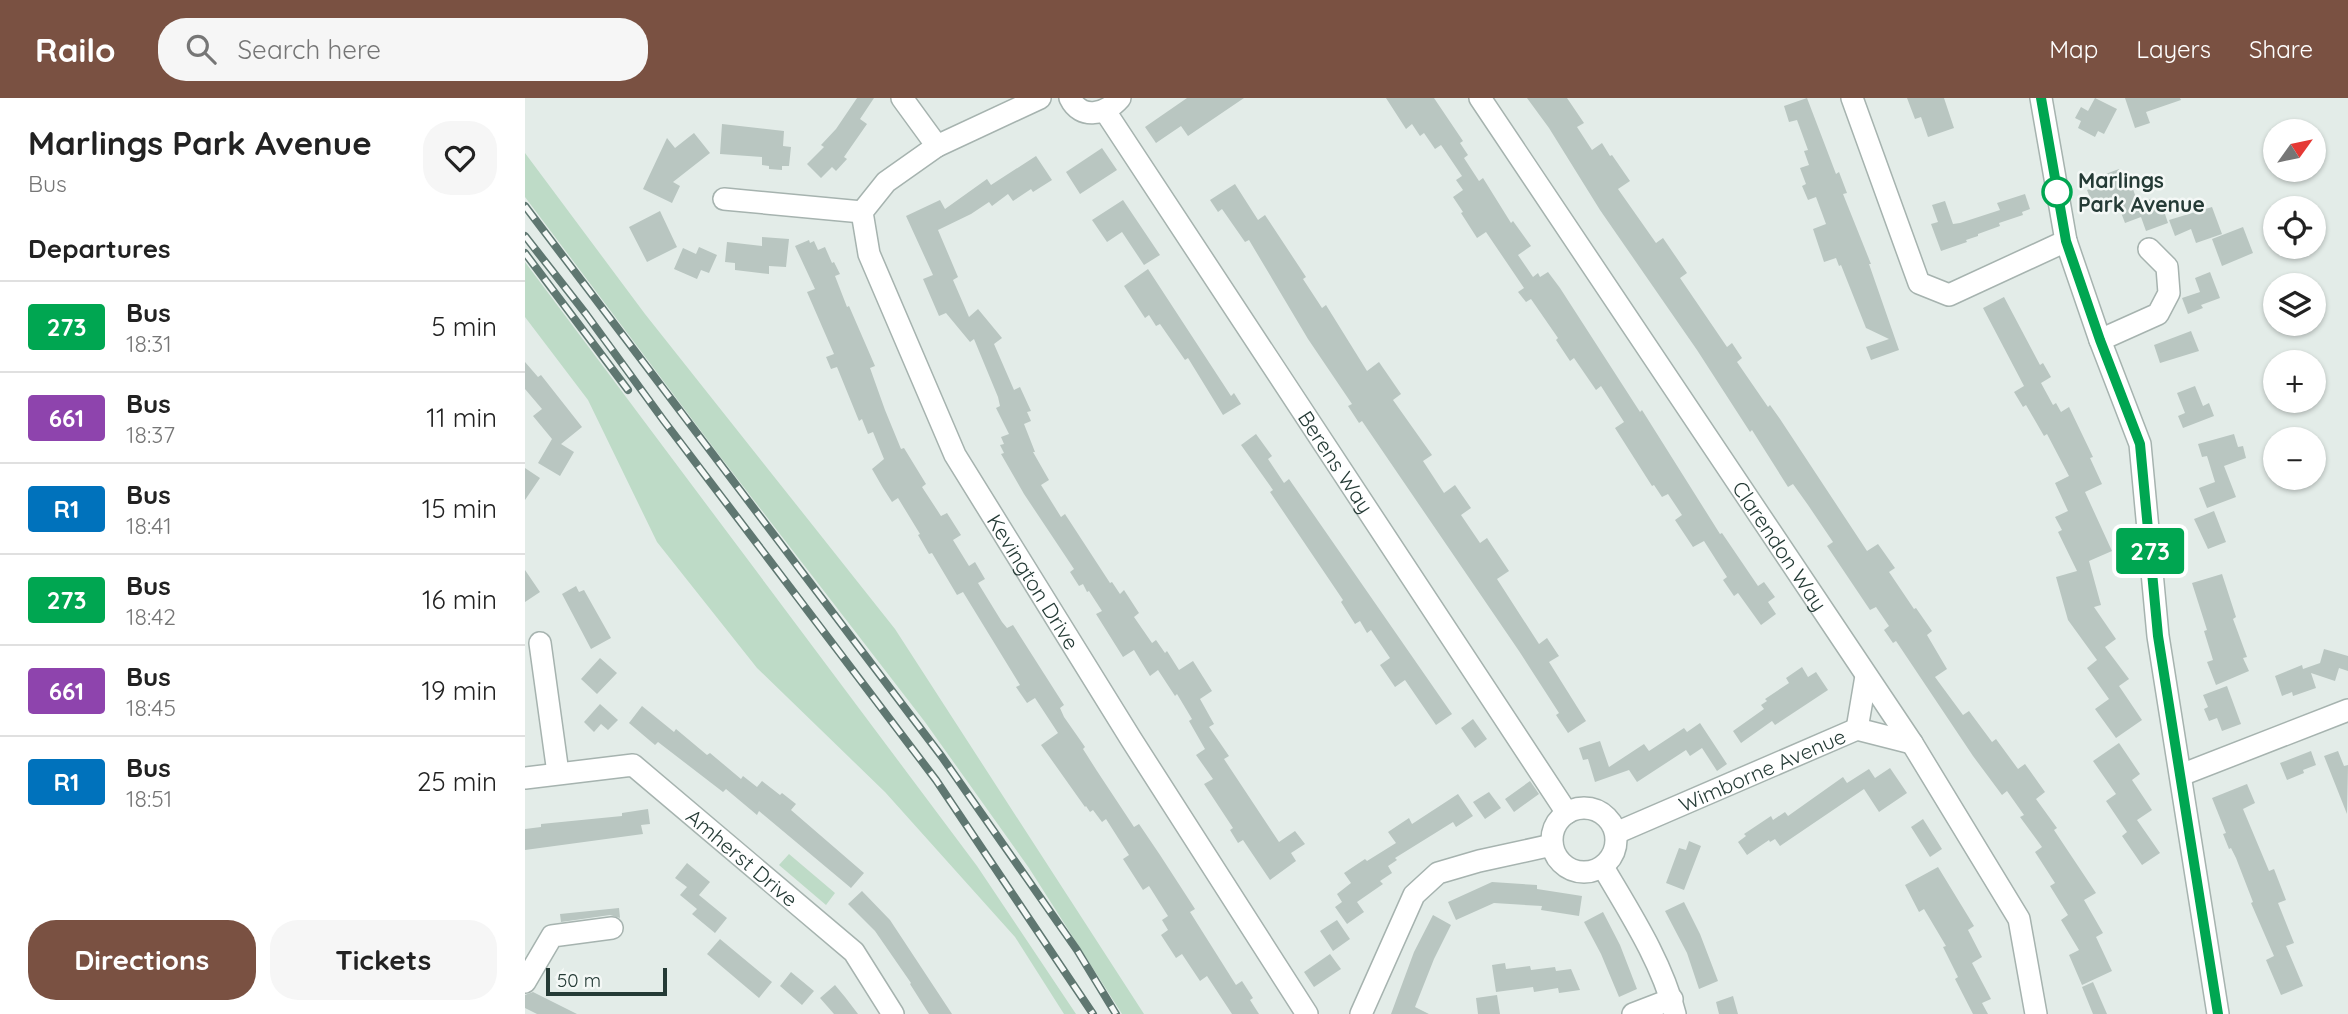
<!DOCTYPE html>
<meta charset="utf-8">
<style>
body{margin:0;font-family:Quicksand,sans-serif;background:#f6f6f6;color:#222;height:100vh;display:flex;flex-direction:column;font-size:26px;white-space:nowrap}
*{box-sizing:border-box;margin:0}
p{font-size:23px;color:#767676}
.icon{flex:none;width:38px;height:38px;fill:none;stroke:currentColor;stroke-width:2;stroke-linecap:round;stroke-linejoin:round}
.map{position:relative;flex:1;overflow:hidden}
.sheet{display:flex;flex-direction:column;background:#fff;width:525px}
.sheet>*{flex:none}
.badge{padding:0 14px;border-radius:5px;font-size:24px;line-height:46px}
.needle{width:46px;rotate:57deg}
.tools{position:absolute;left:1738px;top:21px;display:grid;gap:14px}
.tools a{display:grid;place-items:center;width:63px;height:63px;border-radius:50%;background:#fff;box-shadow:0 2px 5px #0004;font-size:35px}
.scale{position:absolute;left:21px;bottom:18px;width:121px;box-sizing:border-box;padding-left:7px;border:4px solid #253b36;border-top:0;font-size:19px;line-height:24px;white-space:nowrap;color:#253b36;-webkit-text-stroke:5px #f4f8f6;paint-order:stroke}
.map>.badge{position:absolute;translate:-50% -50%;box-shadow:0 0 0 4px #fff}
h2{padding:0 28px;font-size:26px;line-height:63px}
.round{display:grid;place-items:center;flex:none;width:74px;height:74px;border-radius:28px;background:#f6f6f6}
.headline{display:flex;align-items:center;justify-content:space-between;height:119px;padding:0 28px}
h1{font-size:33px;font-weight:700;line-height:52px}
.cta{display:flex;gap:14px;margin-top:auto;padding:14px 28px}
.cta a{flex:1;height:80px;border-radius:28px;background:#7a5142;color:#fff;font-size:28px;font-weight:700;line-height:80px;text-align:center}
.cta a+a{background:#f6f6f6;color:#222}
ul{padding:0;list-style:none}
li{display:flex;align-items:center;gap:21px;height:91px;padding:0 28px;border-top:2px solid #e0e0e0}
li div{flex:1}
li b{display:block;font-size:26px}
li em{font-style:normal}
li .badge{min-width:77px;font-weight:700;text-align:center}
header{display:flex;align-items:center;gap:42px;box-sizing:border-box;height:98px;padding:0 35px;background:#7a5142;color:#fff}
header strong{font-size:33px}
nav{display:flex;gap:38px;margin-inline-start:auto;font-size:24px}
.search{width:490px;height:63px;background:#f6f6f6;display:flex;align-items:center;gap:18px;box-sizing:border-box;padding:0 24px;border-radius:28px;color:#767676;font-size:26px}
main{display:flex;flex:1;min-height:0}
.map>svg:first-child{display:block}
</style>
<header>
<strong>Railo</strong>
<div class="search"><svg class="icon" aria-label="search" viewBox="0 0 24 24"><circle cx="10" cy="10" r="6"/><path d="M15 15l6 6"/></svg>Search here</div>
<nav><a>Map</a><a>Layers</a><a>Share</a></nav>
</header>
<main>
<section class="sheet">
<div class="headline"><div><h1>Marlings Park Avenue</h1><p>Bus</p></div><a class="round"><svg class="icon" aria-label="heart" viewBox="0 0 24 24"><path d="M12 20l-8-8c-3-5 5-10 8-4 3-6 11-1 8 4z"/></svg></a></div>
<h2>Departures</h2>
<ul>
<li><span class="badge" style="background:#00a651;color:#fff">273</span><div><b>Bus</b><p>18:31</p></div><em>5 min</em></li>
<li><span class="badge" style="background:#8e44ad;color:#fff">661</span><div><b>Bus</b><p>18:37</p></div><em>11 min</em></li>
<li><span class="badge" style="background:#0072bc;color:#fff">R1</span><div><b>Bus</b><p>18:41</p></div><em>15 min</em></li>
<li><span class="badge" style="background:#00a651;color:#fff">273</span><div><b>Bus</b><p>18:42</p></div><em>16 min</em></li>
<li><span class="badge" style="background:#8e44ad;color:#fff">661</span><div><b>Bus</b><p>18:45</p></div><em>19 min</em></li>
<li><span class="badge" style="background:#0072bc;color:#fff">R1</span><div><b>Bus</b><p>18:51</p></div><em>25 min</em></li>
</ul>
<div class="cta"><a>Directions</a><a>Tickets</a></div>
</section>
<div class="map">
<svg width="1823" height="916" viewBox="0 0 1823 916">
<rect width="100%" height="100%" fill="#e3ece8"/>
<!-- green -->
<path fill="#bedbc7" d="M0 55 120 216 370 531 619 916H597L504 770 400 624 194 357 0 99Z
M0 164 452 768 551 916H539L490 839 360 694 232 570 132 444 63 302 0 219Z
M264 756 310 795 301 807 254 767Z"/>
<!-- building -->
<path fill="#b9c6c1" d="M332 0H349L335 21 342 26 319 59 322 61 311 73 307 69 296 80 282 66 299 49 296 47 311 31Z
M662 0H719L663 38 656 28 631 45 620 29Z
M861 0H909L938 43 935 45 943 57 939 60 954 83 958 80 986 125 988 123 1006 148 993 157 1008 179 1013 175 1015 179 1023 174 1035 190 1115 314 1117 312 1195 436 1197 435 1233 488 1239 484 1250 499 1243 504 1251 516 1236 527 1213 495 1209 498 1198 482 1202 479 1179 443 1168 449 1150 422 1157 417 1143 396 1137 399 1129 387 1127 388 1090 330 1099 324 1076 288 1071 292 1049 260 1045 263 1031 242 1033 240 1006 201 1001 204 993 194 999 190 961 134 952 140 936 115 938 114 928 99 938 92 931 82 937 78 916 47 910 51 899 35 895 38 887 26 881 31Z
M1002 0H1042L1059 25 1052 29 1067 52 1077 45 1085 58 1087 57 1105 83 1093 91 1131 145 1138 140 1162 175 1155 180 1202 249 1207 245 1217 260 1212 264 1243 309 1245 307 1255 321 1342 453 1353 446 1370 470 1364 474 1389 511 1391 510 1407 533 1402 537 1422 571 1410 579 1438 617 1444 613 1467 644 1471 641 1493 671 1500 666 1520 694 1511 701 1532 730 1529 732 1571 795 1559 802 1578 835 1571 839 1587 873 1557 887 1544 857 1554 852 1536 822 1543 817 1525 788 1530 785 1510 754 1517 749 1495 719 1499 717 1482 693 1477 697 1448 658 1371 543 1368 545 1359 532 1364 528 1351 509 1345 512 1302 448 1308 444 1283 407 1268 386 1263 389 1227 332 1225 334 1172 252 1075 112 1024 30Z
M1282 0 1311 76 1314 74 1322 95 1318 96 1346 166H1344L1374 252 1346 262 1341 249 1364 241 1341 230 1316 167 1314 168 1311 160 1299 164 1288 131 1301 126 1291 99 1283 102 1277 88 1281 86 1275 70 1284 67 1279 53 1283 52 1272 22 1264 24 1259 8Z
M1382 0H1419L1429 30 1403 39 1396 19 1390 21Z
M1570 0 1592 11 1579 36 1573 33 1570 39 1553 30 1556 23 1550 20 1556 9 1563 13Z
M1600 0H1655L1656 2 1621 14 1625 25 1610 30Z
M197 26 259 33 258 48 266 49 264 68H257V72L244 71V68L237 67V59L195 56Z
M169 35 185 55 148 84 155 88 147 105 118 91 142 40 150 50Z
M577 50 592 72 555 96 541 74Z
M511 58 527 82 508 94 506 91 488 103 483 96 467 108 464 104 446 116 413 132 433 179 428 182 444 219 453 211 477 240 469 246 489 292 495 289 506 313 502 314 506 323 499 326 510 354H508L524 382 516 387 536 419 540 416 585 485 587 484 595 496 599 492 614 515 609 519 627 545 631 542 640 555 642 553 654 572 668 563 687 593 675 601 689 626 684 629 704 658 699 661 754 744 770 733 780 746 766 755 771 763 745 782 718 742 713 745 705 732 708 730 679 686 688 681 671 657 680 651 664 623 667 621 652 596 650 598 633 572 625 578 609 552 598 559 571 516 577 513 564 493 562 494 558 486 554 488 545 474 549 471 499 396 476 356 479 355 475 347 479 346 476 339 484 336 471 310 475 308 473 299 449 241 445 244 421 215 414 218 398 181 408 177 381 118 415 102 420 111 462 81 466 87Z
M1594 71 1600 87 1606 85 1613 106 1628 100 1634 115 1639 113 1643 125 1621 133 1616 119 1600 125 1592 104 1570 112 1562 92 1581 86 1578 77Z
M710 86 733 122 740 117 781 179 778 181 797 210 801 207 842 273 854 264 876 296 868 302 907 357 898 363 919 395 930 387 946 410 936 417 955 445 962 440 984 473 972 481 1014 546 1022 540 1034 558 1024 564 1061 623 1043 635 1031 617 1034 615 994 553 837 323 834 325 823 308 827 306 783 241 724 142 720 144 697 111 693 114 685 102Z
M1500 96 1505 111 1497 114 1498 117 1474 125 1475 128 1453 136V138L1441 142 1442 144 1416 153 1406 126 1413 124 1407 107 1420 103 1428 126 1435 125 1475 112 1472 105Z
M598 102 635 157 619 167 597 134 582 144 567 122Z
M1687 109 1697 136 1671 145 1666 131 1650 138 1644 122Z
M135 113 152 149 122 164 104 129Z
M1718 129 1728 155 1697 168 1687 141Z
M237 139 264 141 261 169 244 168V176L210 172V165L200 164 202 144 237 148Z
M284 142 285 145 289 143 293 152 300 149 307 165 309 164 315 176 310 178 322 209 324 208 350 268 345 270 360 312 376 351 379 350 401 386 397 389 416 418 422 415 436 437 428 442 444 468 450 464 460 481 453 485 477 524 482 530 488 527 539 607 535 610 539 619 560 649 558 651 572 673 609 729 614 726 635 757 670 811 665 814 711 887 717 883 728 900 725 902 734 916H707L682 878 675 883 657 856 651 860 636 837 643 832 637 822 643 818 624 788 618 792 598 761 604 757 581 721 577 724 568 712 565 714 561 708 560 709 516 647 533 635 510 600 502 605 491 589 495 587 438 494 432 497 407 455 404 456 393 437 395 436 373 400 367 404 358 390 347 371 359 361 348 334 343 336 337 321 334 323 312 269 306 271 301 259 309 256 282 194 290 191 270 148Z
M174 149 192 157 184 175 176 172 172 181 149 171 158 150 171 156Z
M623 171 706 298 709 295 716 306 698 317 663 260 660 262 635 226 631 228 624 217 620 220 599 188Z
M1685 174 1695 200 1676 207 1678 210 1663 216 1657 200 1675 194 1670 180Z
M1479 199 1515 267 1518 265 1526 279 1516 285 1528 307 1531 305 1536 314 1544 309 1568 359 1565 360 1577 386 1560 394 1587 453 1564 463 1576 507 1569 509 1591 541 1580 549 1604 581 1594 588 1617 622 1591 640 1570 611 1584 601 1562 570 1572 562 1543 522 1531 479 1552 473 1533 434 1537 432 1530 419 1543 413 1530 385 1544 378 1522 336 1519 338 1501 307 1498 309 1489 294 1499 288 1458 210Z
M1666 233 1674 253 1635 265 1629 247Z
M0 264 13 279 16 277 57 329 36 346 49 354 35 378 13 365 27 341 8 318 17 311 0 291Z
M1670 288 1678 308 1684 305 1689 318 1658 330 1653 318 1660 315 1652 295Z
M731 336 747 358 743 361 759 385 764 381 927 616 911 627 880 582 870 589 855 567 865 560 846 532 842 535 835 523 830 526 816 504 818 502 745 394 748 392 716 347Z
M1709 336 1713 349 1718 348 1721 360 1699 368 1711 399 1682 410 1674 390 1690 384 1682 358 1677 359 1673 346Z
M0 370 15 380 0 402Z
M1689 413 1701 444 1683 451 1669 421Z
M0 472 15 494 0 504Z
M1697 476 1711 519 1708 521 1722 559 1718 560 1724 573 1691 587 1682 564 1688 562 1679 533 1682 532 1667 485Z
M51 488 54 494 59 492 86 540 66 551 37 496Z
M1799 551 1823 558V573L1814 570 1810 583 1786 575 1791 590 1768 598 1767 594 1757 598 1750 578 1777 567 1778 571 1795 565Z
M75 560 92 575 72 596 56 581Z
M1277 569 1283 579 1291 574 1303 592 1250 627 1247 623 1216 645 1208 633 1239 611 1236 607 1242 603 1240 601 1264 585 1261 580Z
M1702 588 1716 626 1697 633 1692 620 1684 623 1679 611 1683 609 1678 597Z
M75 606 93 622 83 632 76 626 69 634 59 624Z
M117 608 149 634 151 631 182 657 185 655 216 681 218 678 232 689 237 683 255 697 257 695 271 706 266 712 339 775 326 790 234 713 232 717 201 691 198 694 133 644 130 647 104 625Z
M948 621 962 641 950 650 936 630Z
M1175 625 1202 666 1192 673 1177 650 1165 658 1161 652 1112 684 1104 672 1070 684 1063 661 1058 662 1054 650 1075 643 1084 669 1119 646 1124 653 1159 630 1162 634Z
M1594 645 1615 676 1607 682 1627 712 1612 722 1635 755 1617 767 1597 738 1602 734 1581 703 1591 696 1568 663Z
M1786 653 1791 667 1778 672 1779 675 1762 682 1755 665Z
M1813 653 1819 668 1823 667 1822 716 1799 658Z
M1365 670 1382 695 1354 714 1339 691 1255 748 1250 741 1245 744 1244 742 1222 757 1213 744 1221 738 1219 736 1246 718 1248 722 1260 714 1263 718 1318 679 1322 685 1344 671 1350 680Z
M1005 683 1014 696 989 714 980 701Z
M1722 686 1730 705 1718 711 1744 773 1749 771 1761 802 1753 805 1769 845 1761 848 1778 888 1756 897 1741 862 1749 858 1726 805 1728 804 1711 760 1706 750 1704 751 1698 736 1701 735 1687 700Z
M964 694 976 710 960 721 948 704Z
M933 696 948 718 931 729 928 724 870 760 872 762 863 768 867 775 855 783 858 786 832 804 839 814 822 826 810 809 817 804 812 796 826 785 819 775 840 761 842 763 871 745 863 734 884 720 887 726Z
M123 711 125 726 116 727 118 736 0 752V731L16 729V726L97 718V715Z
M1398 721 1417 751 1405 759 1386 729Z
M1164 743 1176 748 1159 792 1141 785 1154 750 1161 752Z
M162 765 185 784 174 797 202 820 190 835 167 816 172 811 155 797 162 789 150 780Z
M1413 769 1449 828 1443 832 1457 859 1447 865 1466 901 1457 905 1463 916H1448L1430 881 1433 879 1418 849 1421 848 1399 811 1394 814 1380 787Z
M967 784 1012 787V791L1057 798 1054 818 1016 812 1017 808 969 805 931 822 923 804Z
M337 793 365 822 427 916H404L385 886 386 885 350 833 323 806Z
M1159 804 1175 836 1193 883 1174 891 1162 855 1140 813Z
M94 810 95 820 85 817 36 824 35 816Z
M1078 814 1095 847 1112 891 1094 899 1076 856 1059 824Z
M908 817 926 827 909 861 890 909 904 916H866L889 854Z
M812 822 825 841 808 853 795 833Z
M195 841 247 884 234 900 182 856Z
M805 856 816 871 789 889 779 874Z
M980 865 981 871 1005 868 1006 872 1030 869 1031 873 1046 871 1055 892 1034 895 1033 890 1009 894 1008 889 971 894 967 867Z
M266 874 289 893 277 907 255 888Z
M1568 884 1582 916H1568L1557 889Z
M310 887 320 899 333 916H309L295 900Z
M8 894 52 916H12L0 910V897Z
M972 897 975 916H953L951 900Z
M1208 898 1213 916H1194L1191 904Z"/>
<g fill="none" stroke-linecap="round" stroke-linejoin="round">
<!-- minor casing -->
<g stroke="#a6b3af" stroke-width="24">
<g id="minor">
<path d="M377 0 412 48 515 0"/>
<path d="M545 0C556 23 581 16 595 0"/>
<path id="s1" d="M955 0 1387 645 1494 821 1511 916"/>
<path d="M1327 0 1394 185 1424 197 1541 143"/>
<path d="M1516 0 1541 143 1575 242 1615 346 1633 538 1693 916"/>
<path id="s2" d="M580 13 1042 715"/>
<path id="s3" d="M412 48 361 84 337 114 344 156 430 357 606 641 782 916"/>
<path d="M199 101 337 114"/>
<path d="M1575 242 1633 216 1644 195 1642 169 1624 151"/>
<path d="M15 545 33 675"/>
<path d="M1332 631 1341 578"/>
<path d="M1656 677 1823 612"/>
<path id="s4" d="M0 680 108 667 329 854 368 916"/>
<circle cx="1059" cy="742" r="32"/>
<path id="s5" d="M1091 735 1332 631 1387 645"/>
<path d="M1078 769C1105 815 1137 864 1150 916"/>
<path d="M0 884 27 838 87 830"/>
<path d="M836 916 889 797 913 775 954 763 1027 747"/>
<path d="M1108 916 1147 901"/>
</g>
</g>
<!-- minor -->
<use href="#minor" stroke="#fff" stroke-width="21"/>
<!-- rail casing -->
<g stroke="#5f7771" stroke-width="8">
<path id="rail" d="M0 108 417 659 552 852 591 916
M0 138 61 216 139 323 411 682 568 916
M0 155 103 292"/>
</g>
<!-- rail -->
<use href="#rail" stroke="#f4f8f6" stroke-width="5" stroke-dasharray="16" stroke-linecap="butt"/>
</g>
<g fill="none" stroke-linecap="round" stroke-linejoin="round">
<!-- line casing -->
<g stroke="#fff" stroke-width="16">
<path id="line" d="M1516 0 1541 143 1575 242 1615 346 1633 538 1693 916"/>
</g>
<!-- line -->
<use href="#line" stroke="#00a651" stroke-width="10"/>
</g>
<!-- markers -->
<circle fill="#fff" stroke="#00a651" stroke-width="3.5" cx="1532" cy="94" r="14"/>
<g text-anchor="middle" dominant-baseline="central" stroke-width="5" stroke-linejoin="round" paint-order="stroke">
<!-- stop labels -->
<g font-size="21" font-weight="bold" fill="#253b36" stroke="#f4f8f6" text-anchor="start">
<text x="1553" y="82">Marlings<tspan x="1553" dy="24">Park Avenue</tspan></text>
</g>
<!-- street labels -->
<g font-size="21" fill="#253b36" stroke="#f4f8f6">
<text stroke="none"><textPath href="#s2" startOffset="420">Berens Way</textPath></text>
<text stroke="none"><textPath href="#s1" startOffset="539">Clarendon Way</textPath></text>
<text stroke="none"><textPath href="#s3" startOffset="511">Kevington Drive</textPath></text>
<text stroke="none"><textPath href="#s5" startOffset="159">Wimborne Avenue</textPath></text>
<text stroke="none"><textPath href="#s4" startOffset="252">Amherst Drive</textPath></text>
</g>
</g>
</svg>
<div class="tools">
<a><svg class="needle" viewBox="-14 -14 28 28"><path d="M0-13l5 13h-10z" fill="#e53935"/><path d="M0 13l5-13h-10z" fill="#767676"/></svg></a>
<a><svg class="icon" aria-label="locate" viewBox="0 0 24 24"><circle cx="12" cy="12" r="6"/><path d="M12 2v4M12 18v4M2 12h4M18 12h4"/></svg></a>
<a><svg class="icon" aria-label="layers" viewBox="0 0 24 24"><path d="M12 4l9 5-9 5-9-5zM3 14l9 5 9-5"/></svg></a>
<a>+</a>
<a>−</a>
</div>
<div class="scale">50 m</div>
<b class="badge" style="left:1625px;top:453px;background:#00a651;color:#fff">273</b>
</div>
</main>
